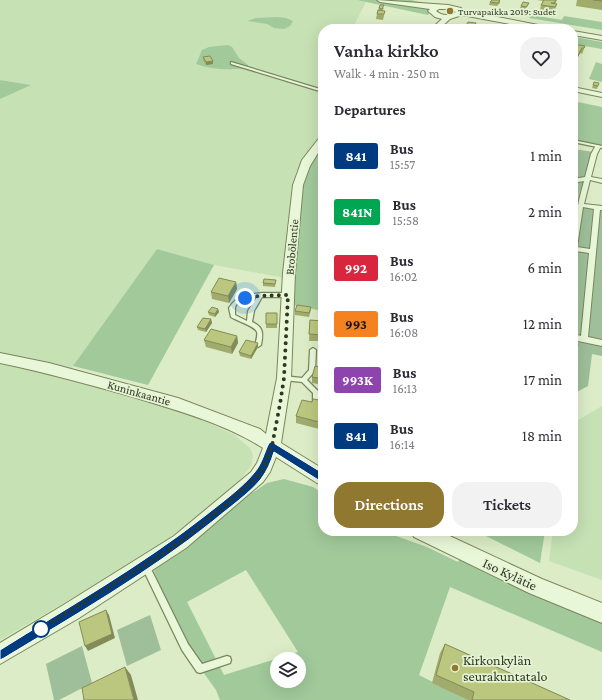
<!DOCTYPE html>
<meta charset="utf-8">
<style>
body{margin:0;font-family:"Crimson Pro",serif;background:#f2f2f3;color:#2b2b33;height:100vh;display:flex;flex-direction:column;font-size:15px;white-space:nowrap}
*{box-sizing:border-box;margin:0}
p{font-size:13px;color:#7c7c81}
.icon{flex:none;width:22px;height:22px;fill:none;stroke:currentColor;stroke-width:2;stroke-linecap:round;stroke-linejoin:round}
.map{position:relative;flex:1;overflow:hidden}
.drawer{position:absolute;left:318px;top:24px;width:260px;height:512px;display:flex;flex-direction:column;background:#fff;border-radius:16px;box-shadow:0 4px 16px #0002}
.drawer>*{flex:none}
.badge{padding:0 8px;border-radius:3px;font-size:14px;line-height:26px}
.controls{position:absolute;left:270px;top:652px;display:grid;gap:8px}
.controls a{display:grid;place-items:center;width:36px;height:36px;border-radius:50%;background:#fff;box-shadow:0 4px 16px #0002;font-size:20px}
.you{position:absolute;width:20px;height:20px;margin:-10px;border:3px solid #fff;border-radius:50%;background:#1a73e8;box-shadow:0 0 0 6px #1a73e833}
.map>.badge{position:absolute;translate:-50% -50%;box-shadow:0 0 0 2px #fff}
h2{padding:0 16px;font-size:15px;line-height:36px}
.round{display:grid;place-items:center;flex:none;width:42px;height:42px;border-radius:16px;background:#f2f2f3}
.headline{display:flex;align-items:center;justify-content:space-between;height:68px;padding:0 16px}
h1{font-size:19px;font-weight:600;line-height:30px}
.primary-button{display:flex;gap:8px;margin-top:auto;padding:8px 16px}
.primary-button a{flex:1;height:46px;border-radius:16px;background:#917831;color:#fff;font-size:16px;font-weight:600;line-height:46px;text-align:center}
.primary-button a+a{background:#f2f2f3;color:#2b2b33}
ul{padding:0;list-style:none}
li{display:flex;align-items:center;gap:12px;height:56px;padding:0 16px}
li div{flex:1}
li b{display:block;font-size:15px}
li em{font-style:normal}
li .badge{min-width:44px;font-weight:700;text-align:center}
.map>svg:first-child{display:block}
</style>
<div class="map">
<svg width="602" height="700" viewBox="0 0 602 700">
<rect width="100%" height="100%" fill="#dbecc6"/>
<!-- farmland -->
<path fill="#c6e1b4" d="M0 0H357L366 2 352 29H323V134L296 172 285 278 214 265 157 249 68 373 0 358V99L30 85 0 80Z
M0 362 129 395 189 414 233 434 250 448 253 455 251 466 239 481 204 512 163 543 128 566 0 640Z
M602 406V580L549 561 553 531H573V423Z"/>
<!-- green -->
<path fill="#a1c99a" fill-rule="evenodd" d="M357 0H411L434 5 428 15Z
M531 15 562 20 564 16 602 22V30L529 18Z
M278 17 286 18 293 21 290 26 284 29 274 28 267 24 247 21 256 18Z
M575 37 602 42V49L573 44Z
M228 45 232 47 239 58 248 65V68C230 70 213 70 196 64L202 50 209 47Z
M596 62 602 64V82L589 79Z
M0 80 31 85 0 99Z
M573 101 602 107V145L573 140Z
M323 139V311L288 304 298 185Z
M157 249 214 265 148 385 73 366Z
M284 479 313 487 323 494V531H382L427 547 458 562 462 552 602 613V652L450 587 419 675 468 700H220L216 690 185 647 153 569 243 499 267 483ZM246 570 298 652 224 675 187 602ZM277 659H299V681H277Z
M476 531H545L540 563Z"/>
<!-- cemetery -->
<path fill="#9ebf99" d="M573 149 594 152 583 205 602 208V356L592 354 588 386 573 394Z
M150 615 161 650 127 666 117 630Z
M82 646 92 683 59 700H54L46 664Z"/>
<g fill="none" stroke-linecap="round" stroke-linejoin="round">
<!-- service casing -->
<g stroke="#7a865d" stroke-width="2.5">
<path id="service" d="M231 62 323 90V92L231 64Z
M573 140 602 146V148L573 142Z
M262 293H289L292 295 289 297H262L254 311 252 322C264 327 263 334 261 345L258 347 255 345C256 341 258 336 257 332 255 326 237 321 231 317L229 308C237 295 248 295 262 293ZM257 297 248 311 247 321 235 315C235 315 235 308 235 308 236 300 250 298 257 297Z
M313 348 316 350 315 371 307 380 319 392V404L318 406H314L313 404V393L302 382 284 380H282L281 378 282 376H284L302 378 309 370 310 350Z
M146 563 149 565 188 644 202 664 227 656 230 657 231 660 230 663 200 673 197 672 182 650 143 569 142 567 143 565Z"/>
</g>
<!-- pedestrian casing -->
<g stroke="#7a865d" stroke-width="2">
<path id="pedestrian" d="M596 145 601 146 597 154 591 177 602 179V183L590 180 584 204 602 206V210H600L588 337 602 340V346L573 340V334L581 336 589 253 576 251 573 253C573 227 577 206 584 181L573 183V179L585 177 591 154ZM583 207 594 209 590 249 577 247Z"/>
</g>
<!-- minor casing -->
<g stroke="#7a865d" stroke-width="2">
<path id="minor" d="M573 87 602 93V97L573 91Z"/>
</g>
<!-- tertiary casing -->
<g stroke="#7a865d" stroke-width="2">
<path id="tertiary" d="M377 0 448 5 461 8 462 10 548 27 552 29H536L462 15 450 19 439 29H431L442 19 435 17 428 11 430 9 380 2ZM439 9H448L456 12C449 16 442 16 436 11Z
M573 31 602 36V40L573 35Z
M323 136V145L310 166 303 185 295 273 291 378 281 443 323 469V485L317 483 276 457 270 472 263 482 186 548 79 618 0 664V643L65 604 174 536 251 472 257 463 263 448C226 424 173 409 130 396 87 384 44 372 0 363V353L49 363 178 398 260 429 266 434 277 378 283 273 293 185 302 160 320 137Z
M411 531H439L542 579 602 603V623L529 593 414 537Z"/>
</g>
<!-- service -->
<use href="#service" fill="#e9f7d9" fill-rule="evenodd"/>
<!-- pedestrian -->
<use href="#pedestrian" fill="#e9f7d9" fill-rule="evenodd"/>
<!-- minor -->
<use href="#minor" fill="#e9f7d9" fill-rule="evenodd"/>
<!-- tertiary -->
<use href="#tertiary" fill="#e9f7d9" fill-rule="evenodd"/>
</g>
<!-- wall -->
<path fill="#a1ab6c" d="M500 0V3L497 6 489 5 490 2Z
M537 0H557L555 4H557L554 13 540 10 541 5 543 1Z
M577 0H602V10L576 6Z
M529 3 528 6 525 9 520 8 521 6Z
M379 8H384L382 11H385L383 20 376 19 377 14 378 10Z
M573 44 585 46 582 54 580 53 574 65H573Z
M203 57 213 64 206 65 203 60Z
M594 82 599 83 597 89 592 88Z
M276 280 275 287 263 286V283Z
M236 282 237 289 229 303 212 299 211 292Z
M218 309 219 312 215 317 209 315 208 312Z
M311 310 309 317 295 315V311Z
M277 313V328H266V324Z
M211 319 212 323 206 332 198 330 197 327Z
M310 320 323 321V341H309Z
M237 336 238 343 232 354 206 347 204 340Z
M258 347 251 359 240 356 239 352Z
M323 368V385L312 383V377Z
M323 395V430L296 423V416L312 402 319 400Z
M445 644 570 700H468L432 683 440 653Z"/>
<!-- shaded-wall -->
<path fill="#838b58" d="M582 48 580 53 574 65 576 59Z
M213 61V64L206 65V62Z
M236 282 237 289 229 303 228 296Z
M218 309 219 312 215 317V314Z
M211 319 212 323 206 332 205 329Z
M237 336 238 343 232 354 231 347Z
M258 343V347L251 359V356Z
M106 610 109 615 115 638 88 651 85 646Z
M125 667 131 675 138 700H134Z"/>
<!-- building -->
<path fill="#bbc77e" stroke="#838b58" d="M492 0H500L498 3 490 2Z
M544 0H556L554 3H551L557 4 555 7 541 5Z
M593 0H602V1Z
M523 2 529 3 526 7 521 6Z
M380 5H384L382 9 379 8Z
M378 10 385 11 384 14H377Z
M468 22 476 23 473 29H464Z
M486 27 499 29H485Z
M573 44 585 46 584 48H582L576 59H573Z
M210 56 213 61 206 62 203 57Z
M594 82 599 83 598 86 593 85Z
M219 278 236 282 228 296 211 292Z
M264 279 276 280 275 284 263 283Z
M297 305 311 307 309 313 295 311Z
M212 307 218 309 215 314 208 312Z
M266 313H277V324H266Z
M203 318 211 319 205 329 197 327Z
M310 320 323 321V335L309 334Z
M211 329 237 336 231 347 204 340Z
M246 340 258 343 251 356 239 352Z
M573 343 578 344 575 364H573Z
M315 366 323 368V379L312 377Z
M321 394 323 395V423L296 416 302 400 312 402 313 399 319 400Z
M106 610 112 634 85 646 79 622Z
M445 644 570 700H472L474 692 436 675Z
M125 667 134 700H84L82 688Z"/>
<!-- line -->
<path fill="#003b80" stroke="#fff" d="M272 442 326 475 328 478 326 481H320L274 452C271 462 267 471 261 479 250 493 227 509 213 521 148 573 75 615 4 658L0 660V650C67 608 141 566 206 515 221 503 243 487 254 473 262 464 264 453 269 443Z"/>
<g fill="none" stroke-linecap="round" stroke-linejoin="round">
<!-- walk -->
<path stroke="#313720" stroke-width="4" stroke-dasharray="0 7.2" d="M41 629 145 565 180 542 224 506 257 477 264 467 272 446 280 404 284 378 288 295 260 296 245 298"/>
</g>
<!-- markers -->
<g fill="#917831" stroke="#e5f3d5" stroke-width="1.5">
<circle cx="450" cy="11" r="4"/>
<circle cx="455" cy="668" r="4"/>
</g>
<circle fill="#fff" stroke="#003b80" stroke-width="2" cx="41" cy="629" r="8"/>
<g text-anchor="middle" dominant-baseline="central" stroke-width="3.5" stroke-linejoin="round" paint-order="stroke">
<!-- far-poi labels -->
<g font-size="10" fill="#313720" stroke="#e5f3d5" text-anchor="start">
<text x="458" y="11">Turvapaikka 2019: Sudet</text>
</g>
<!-- street labels -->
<g font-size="12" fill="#313720" stroke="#e5f3d5">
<text transform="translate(292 247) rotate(-85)">Brobölentie</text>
<text transform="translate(139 393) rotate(16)">Kuninkaantie</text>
</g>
<!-- near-street labels -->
<g font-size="14" fill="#313720" stroke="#e5f3d5">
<text transform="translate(510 574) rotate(25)">Iso Kylätie</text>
</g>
<!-- near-poi labels -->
<g font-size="14" fill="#313720" stroke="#e5f3d5" text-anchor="start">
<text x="463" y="660">Kirkonkylän<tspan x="463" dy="16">seurakuntatalo</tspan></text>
</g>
</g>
</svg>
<div class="controls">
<a><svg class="icon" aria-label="layers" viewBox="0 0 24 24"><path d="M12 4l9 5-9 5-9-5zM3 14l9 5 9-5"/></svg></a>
</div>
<div class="you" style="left:245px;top:298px"></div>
<section class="drawer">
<div class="headline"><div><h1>Vanha kirkko</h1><p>Walk · 4 min · 250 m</p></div><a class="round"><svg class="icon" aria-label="heart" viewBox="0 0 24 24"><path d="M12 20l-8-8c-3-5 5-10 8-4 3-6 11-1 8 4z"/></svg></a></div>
<h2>Departures</h2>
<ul>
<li><span class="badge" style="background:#003b80;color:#fff">841</span><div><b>Bus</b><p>15:57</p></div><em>1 min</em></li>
<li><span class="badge" style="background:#00a651;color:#fff">841N</span><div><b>Bus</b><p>15:58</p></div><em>2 min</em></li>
<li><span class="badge" style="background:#d7263d;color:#fff">992</span><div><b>Bus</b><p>16:02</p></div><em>6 min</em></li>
<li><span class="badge" style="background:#f58220;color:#111">993</span><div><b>Bus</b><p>16:08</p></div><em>12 min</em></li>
<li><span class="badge" style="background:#8e44ad;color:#fff">993K</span><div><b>Bus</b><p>16:13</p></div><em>17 min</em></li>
<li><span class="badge" style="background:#003b80;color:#fff">841</span><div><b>Bus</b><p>16:14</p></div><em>18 min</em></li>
</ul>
<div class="primary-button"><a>Directions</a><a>Tickets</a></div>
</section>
</div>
